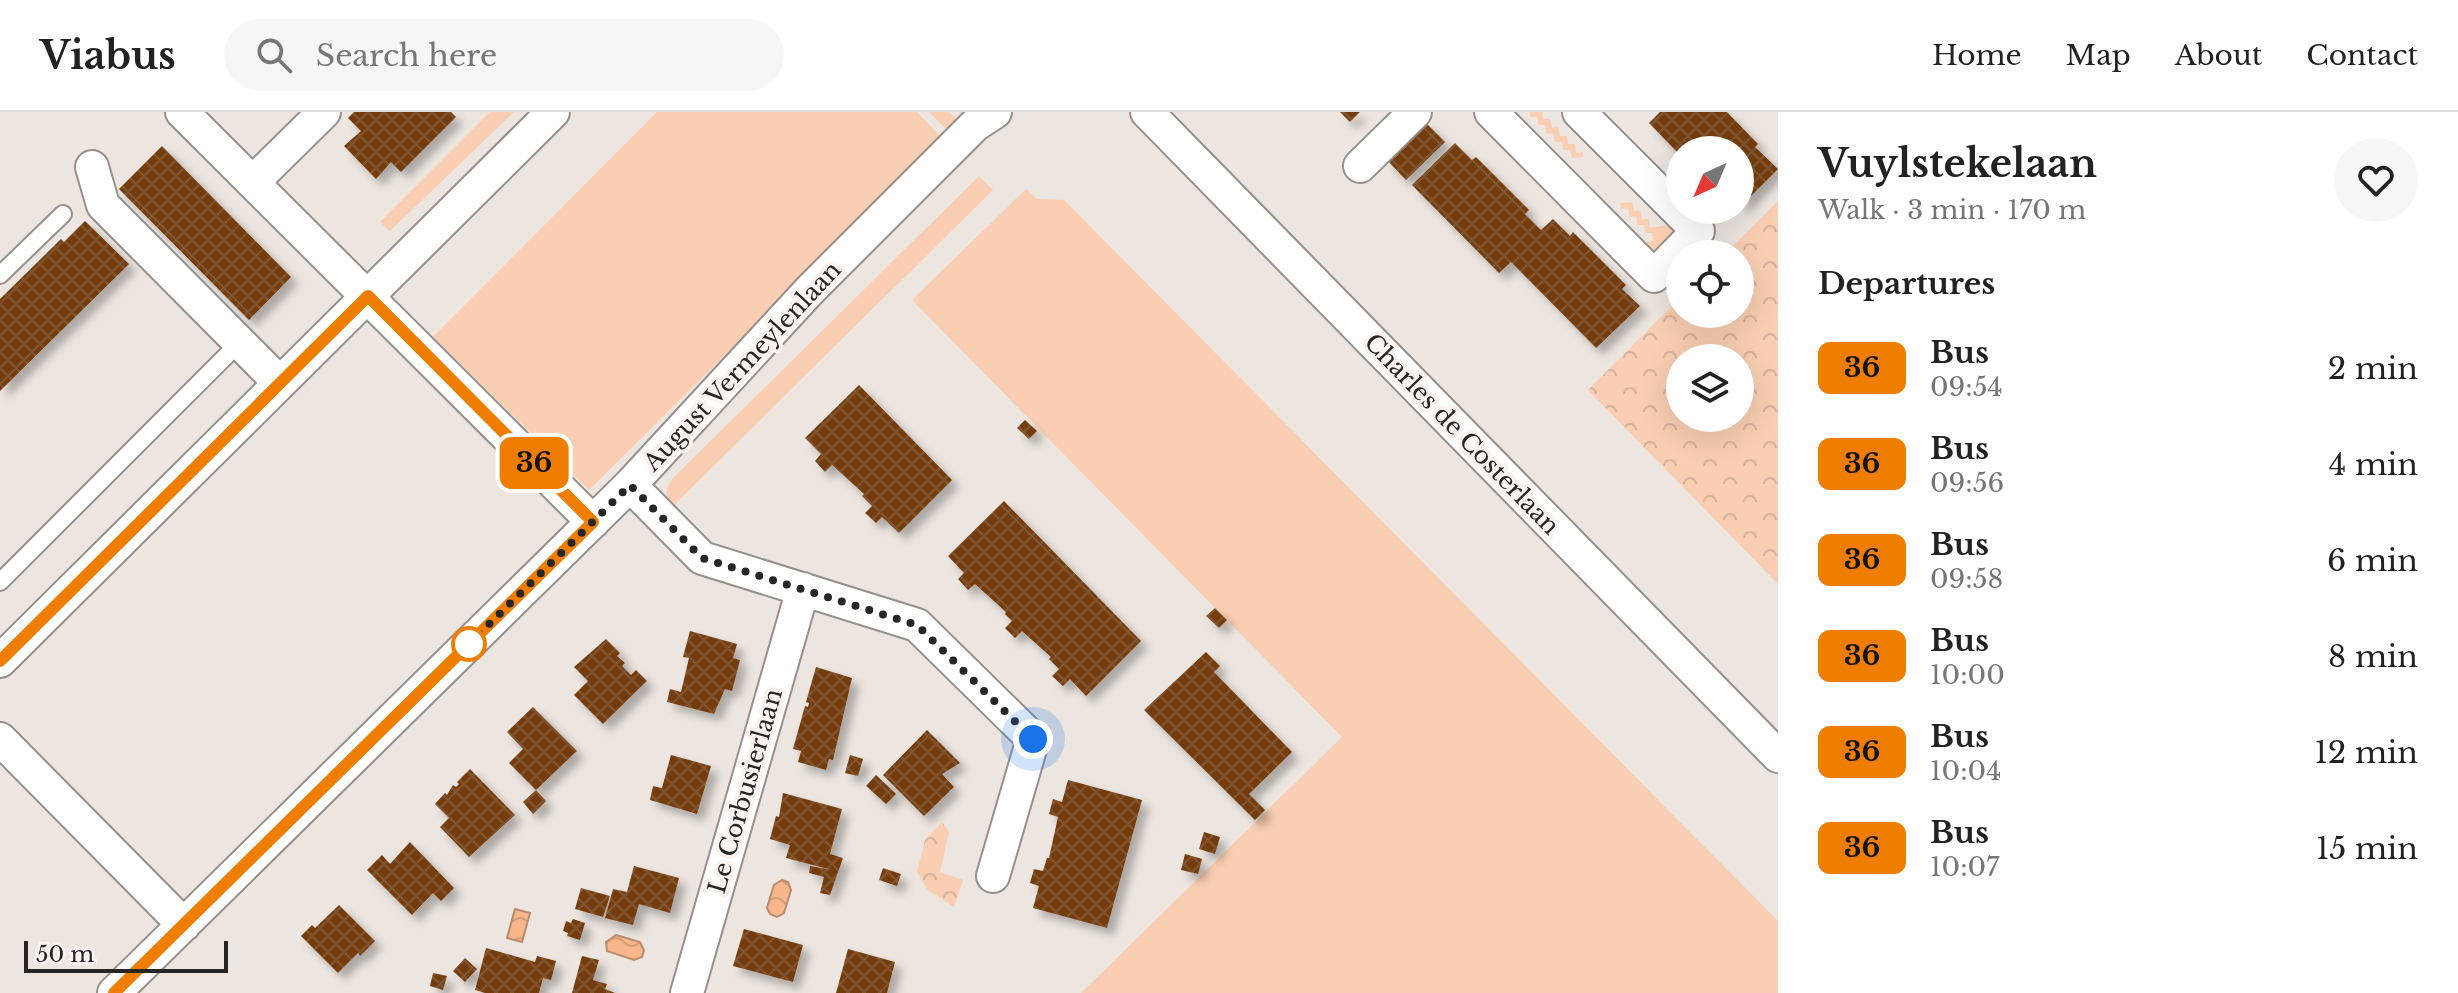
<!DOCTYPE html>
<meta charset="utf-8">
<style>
body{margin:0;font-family:"Libre Baskerville",serif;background:#f6f6f6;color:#222;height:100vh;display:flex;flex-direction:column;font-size:30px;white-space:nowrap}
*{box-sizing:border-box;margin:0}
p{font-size:26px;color:#767676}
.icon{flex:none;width:44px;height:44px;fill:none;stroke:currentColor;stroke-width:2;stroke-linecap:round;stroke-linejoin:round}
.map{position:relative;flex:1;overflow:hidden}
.drawer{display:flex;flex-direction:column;background:#fff;width:680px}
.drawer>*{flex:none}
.badge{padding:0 16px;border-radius:12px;font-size:28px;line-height:52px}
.needle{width:52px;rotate:224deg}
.buttons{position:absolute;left:1666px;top:24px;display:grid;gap:16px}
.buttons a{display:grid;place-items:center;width:88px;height:88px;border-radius:50%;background:#fff;box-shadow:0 8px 32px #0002;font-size:40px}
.scale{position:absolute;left:24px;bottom:20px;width:204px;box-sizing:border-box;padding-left:8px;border:4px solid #282624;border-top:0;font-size:22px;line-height:28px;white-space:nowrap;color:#282624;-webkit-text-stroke:6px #f9f2ee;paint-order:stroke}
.you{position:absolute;width:40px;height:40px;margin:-20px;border:6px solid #fff;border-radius:50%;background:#1a73e8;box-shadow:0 0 0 12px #1a73e833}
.map>.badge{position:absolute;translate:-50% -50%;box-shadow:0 0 0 4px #fff}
h2{padding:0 40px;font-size:30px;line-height:72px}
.round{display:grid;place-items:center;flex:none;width:84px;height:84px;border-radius:42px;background:#f6f6f6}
.head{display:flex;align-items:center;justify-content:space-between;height:136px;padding:0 40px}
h1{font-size:38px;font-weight:800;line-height:60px}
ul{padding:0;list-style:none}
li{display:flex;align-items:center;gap:24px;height:96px;padding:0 40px}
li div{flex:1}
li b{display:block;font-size:30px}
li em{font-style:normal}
li .badge{min-width:88px;font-weight:700;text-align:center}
header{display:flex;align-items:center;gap:48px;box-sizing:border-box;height:112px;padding:0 40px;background:#fff;border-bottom:2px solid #e0e0e0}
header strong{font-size:38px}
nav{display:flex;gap:44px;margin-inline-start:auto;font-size:28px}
.search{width:560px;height:72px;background:#f6f6f6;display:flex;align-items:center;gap:20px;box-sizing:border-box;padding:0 28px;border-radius:44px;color:#767676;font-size:30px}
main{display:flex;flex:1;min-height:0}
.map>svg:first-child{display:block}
</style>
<header>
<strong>Viabus</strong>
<div class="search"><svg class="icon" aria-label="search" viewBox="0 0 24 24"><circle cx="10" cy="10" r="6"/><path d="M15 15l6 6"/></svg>Search here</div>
<nav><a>Home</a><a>Map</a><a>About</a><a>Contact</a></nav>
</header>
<main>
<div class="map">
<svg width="1778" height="881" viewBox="0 0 1778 881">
<defs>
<pattern id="park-crowns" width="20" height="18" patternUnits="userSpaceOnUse" patternTransform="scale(2)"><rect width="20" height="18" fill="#f9ceb2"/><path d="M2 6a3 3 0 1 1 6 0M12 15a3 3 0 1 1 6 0" fill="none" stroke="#d5b199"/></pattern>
<pattern id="water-waves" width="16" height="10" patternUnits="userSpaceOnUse" patternTransform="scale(2)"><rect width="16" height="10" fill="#f8b78b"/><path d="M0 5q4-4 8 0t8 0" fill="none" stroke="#d59d78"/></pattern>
<pattern id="building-cross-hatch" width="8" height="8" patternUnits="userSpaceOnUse" patternTransform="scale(2)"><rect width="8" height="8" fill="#743c0e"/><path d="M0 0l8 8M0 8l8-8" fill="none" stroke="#835631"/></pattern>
<filter id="shadow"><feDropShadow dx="7" dy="7" stdDeviation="4" flood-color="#0004"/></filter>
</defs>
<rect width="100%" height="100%" fill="#ece5e0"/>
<!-- grass -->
<path fill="#f9ceb2" d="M490 0H514L390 119 380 110Z
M657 0H917L943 27 589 378 433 225Z
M929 0H949L959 10 949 20Z
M1530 0H1542L1543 7H1550L1552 16 1558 15 1560 24H1567L1568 32H1575L1576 41 1583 40V45L1572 46 1570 38H1563L1562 30H1555L1553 21 1547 22 1545 13H1539L1537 5H1530Z
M979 64 993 78 673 394 667 387V376L672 367Z
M1026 77 1037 87 1064 88 1778 809V881H1081L1342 625 912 188Z
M1632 90 1634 99 1640 98 1642 107H1649L1650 116 1676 112 1679 115 1658 147 1635 133 1653 129 1652 121H1645L1644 113H1637L1636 104 1629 105 1628 96 1621 97 1620 91Z"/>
<!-- park -->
<path fill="url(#park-crowns)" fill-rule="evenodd" d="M1778 89V472L1588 278 1680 186V202H1740V142H1725ZM1680 246H1740V306H1680Z
M942 710 949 720 940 760 963 768 954 795 927 777 917 760 925 728Z"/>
<!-- water -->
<path fill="url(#water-waves)" stroke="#ba8c6c" stroke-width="2" d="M782 768 788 770 791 778 784 801 777 805 770 802 767 796 774 773Z
M515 797 530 801 522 830 507 826Z
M616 823 640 830 644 838 642 845 634 848 607 839 606 830Z"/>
<!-- building -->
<path fill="url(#building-cross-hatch)" filter="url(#shadow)" d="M354 0H451L456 5 401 60 391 50 376 67 344 34 361 19 348 6Z
M1340 0H1360L1350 10Z
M1660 0H1727L1758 32 1755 35 1778 57 1740 95V38H1680V43L1649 11Z
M1425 10 1445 30 1406 68 1386 47Z
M1455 31 1472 48 1476 45 1529 98 1525 102 1541 118 1553 107 1570 124 1573 120 1626 173 1622 177 1640 194 1596 236 1511 150 1499 161 1412 73Z
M162 34 291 165 249 208 119 77Z
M85 109 129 152 0 279V187L61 127 64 130Z
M859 273 952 368 899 421 882 405 876 411 865 401 872 394 862 384 864 382 832 353 825 360 815 349 821 342 805 326Z
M1025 308 1037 319 1029 327 1017 316Z
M1004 389 1141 529 1086 584 1070 567 1063 574 1052 564 1059 557 1049 547 1051 545 1022 519 1015 526 1005 516 1012 509 1005 502 1006 500 975 472 968 478 958 467 964 461 948 444Z
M1215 496 1227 508 1219 516 1206 504Z
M690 519 737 532 733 546 740 548 732 579 725 577 714 602 667 590 670 577 681 580 689 546 683 545Z
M606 527 620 541 617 544 625 551 622 554 631 563 636 558 647 569 603 612 574 583 588 569 574 555Z
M1206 540 1220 554 1214 560 1292 640 1249 682 1265 698 1255 708 1144 598Z
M816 555 852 566 833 648 829 647 826 658 798 650 801 639 793 637 805 594 808 595 809 591 806 590Z
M533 595 577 639 536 678 509 651 523 637 507 620Z
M927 618 960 651 942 662 954 675 924 704 883 663Z
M671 643 711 654 697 702 650 688 653 674 662 676Z
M850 643 863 647 858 664 845 661Z
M470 657 515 703 469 745 440 715 449 706 435 692 445 681 447 683 453 673 456 675 459 672 457 670Z
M876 663 896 682 886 692 866 674Z
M1068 668 1142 688 1107 816 1033 796 1039 774 1030 771 1034 757 1043 759 1047 746H1049L1058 705 1049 702 1053 687 1062 690Z
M536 678 546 689 533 702 523 690Z
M783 681 842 697 830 742 843 746 830 783 820 781 824 765 809 761 810 754 832 758 786 746 790 733 770 727 776 704 779 705Z
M1204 720 1220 725 1215 742 1199 737Z
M410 730 454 776 441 789 433 781 412 803 367 758 382 743 390 752Z
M1185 742 1202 747 1198 762 1181 758Z
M634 754 679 766 670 801 639 792 633 813 605 806 613 777 627 780Z
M883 756 901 762 897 774 879 768Z
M581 776 610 784 603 805 575 797Z
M339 793 375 829 360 844 358 841 338 861 301 824 312 813 315 816Z
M573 807 585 811 580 828 567 824 568 821 563 819 566 809 571 811Z
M744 817 803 833 793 870 733 854Z
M486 836 535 850 537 844 556 849 551 868 543 866 539 881H485L475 878Z
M848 837 895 850 887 881H836Z
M582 844 599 848 593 868 607 872 605 877 615 881H572Z
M465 846 477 857 465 870 453 859Z
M433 861 447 864 443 878 430 874Z"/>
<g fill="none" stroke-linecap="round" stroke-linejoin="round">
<!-- service casing -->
<g stroke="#96908c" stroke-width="20">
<path id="service" d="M0 163 63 102
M0 470 240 230"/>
</g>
<!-- minor casing -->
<g stroke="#96908c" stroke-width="36">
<path id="minor" d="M182 0 593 410
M1147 0 1778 644
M1491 0 1654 164 1698 119 1579 0
M1360 54 1415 0
M92 55 103 93 280 271
M253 70 324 0
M630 373 702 446 917 513 1033 627 993 764
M0 549 553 0
M0 627 184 813
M114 881 630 373 810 178 975 13 995 0
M687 881 803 477"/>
</g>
<!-- service -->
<use href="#service" stroke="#fff" stroke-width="16"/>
<!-- minor -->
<use href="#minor" stroke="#fff" stroke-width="32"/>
</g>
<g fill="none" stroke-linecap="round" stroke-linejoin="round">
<!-- line casing -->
<g stroke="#fff" stroke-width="18">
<path id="line" d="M0 549 368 184 593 410 114 881"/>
</g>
<!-- line -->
<use href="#line" stroke="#ef7d00" stroke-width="12"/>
<!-- walk -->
<path stroke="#282624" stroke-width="8" stroke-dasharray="0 14.4" d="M469 532 630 373 702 446 917 513 1033 627"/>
</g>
<!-- markers -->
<circle fill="#fff" stroke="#ef7d00" stroke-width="4" cx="469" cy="532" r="16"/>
<g text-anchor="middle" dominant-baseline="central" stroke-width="8" stroke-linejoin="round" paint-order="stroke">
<!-- street labels -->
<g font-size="24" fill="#282624" stroke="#f9f2ee">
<text transform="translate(742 254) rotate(-47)">August Vermeylenlaan</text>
<text transform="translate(1462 322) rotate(46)">Charles de Costerlaan</text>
<text transform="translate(745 679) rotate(-74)">Le Corbusierlaan</text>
</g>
</g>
</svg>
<div class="buttons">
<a><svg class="needle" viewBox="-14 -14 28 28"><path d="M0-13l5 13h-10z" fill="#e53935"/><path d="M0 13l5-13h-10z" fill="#767676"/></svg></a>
<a><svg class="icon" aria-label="locate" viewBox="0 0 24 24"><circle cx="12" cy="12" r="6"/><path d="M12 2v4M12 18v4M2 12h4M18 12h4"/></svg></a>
<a><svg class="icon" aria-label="layers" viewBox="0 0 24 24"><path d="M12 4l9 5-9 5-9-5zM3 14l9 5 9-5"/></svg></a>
</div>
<div class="scale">50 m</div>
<div class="you" style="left:1033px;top:627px"></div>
<b class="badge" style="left:534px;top:351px;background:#ef7d00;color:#111">36</b>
</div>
<section class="drawer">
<div class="head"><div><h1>Vuylstekelaan</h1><p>Walk · 3 min · 170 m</p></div><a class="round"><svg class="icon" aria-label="heart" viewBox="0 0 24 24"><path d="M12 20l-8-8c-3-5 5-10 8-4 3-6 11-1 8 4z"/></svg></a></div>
<h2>Departures</h2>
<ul>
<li><span class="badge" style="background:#ef7d00;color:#111">36</span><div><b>Bus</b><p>09:54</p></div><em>2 min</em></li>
<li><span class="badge" style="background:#ef7d00;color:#111">36</span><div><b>Bus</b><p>09:56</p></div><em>4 min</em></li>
<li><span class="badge" style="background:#ef7d00;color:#111">36</span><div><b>Bus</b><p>09:58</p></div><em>6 min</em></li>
<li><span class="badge" style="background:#ef7d00;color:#111">36</span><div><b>Bus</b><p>10:00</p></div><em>8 min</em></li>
<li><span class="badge" style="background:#ef7d00;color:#111">36</span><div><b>Bus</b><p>10:04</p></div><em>12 min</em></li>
<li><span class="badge" style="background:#ef7d00;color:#111">36</span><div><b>Bus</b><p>10:07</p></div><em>15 min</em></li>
</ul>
</section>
</main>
